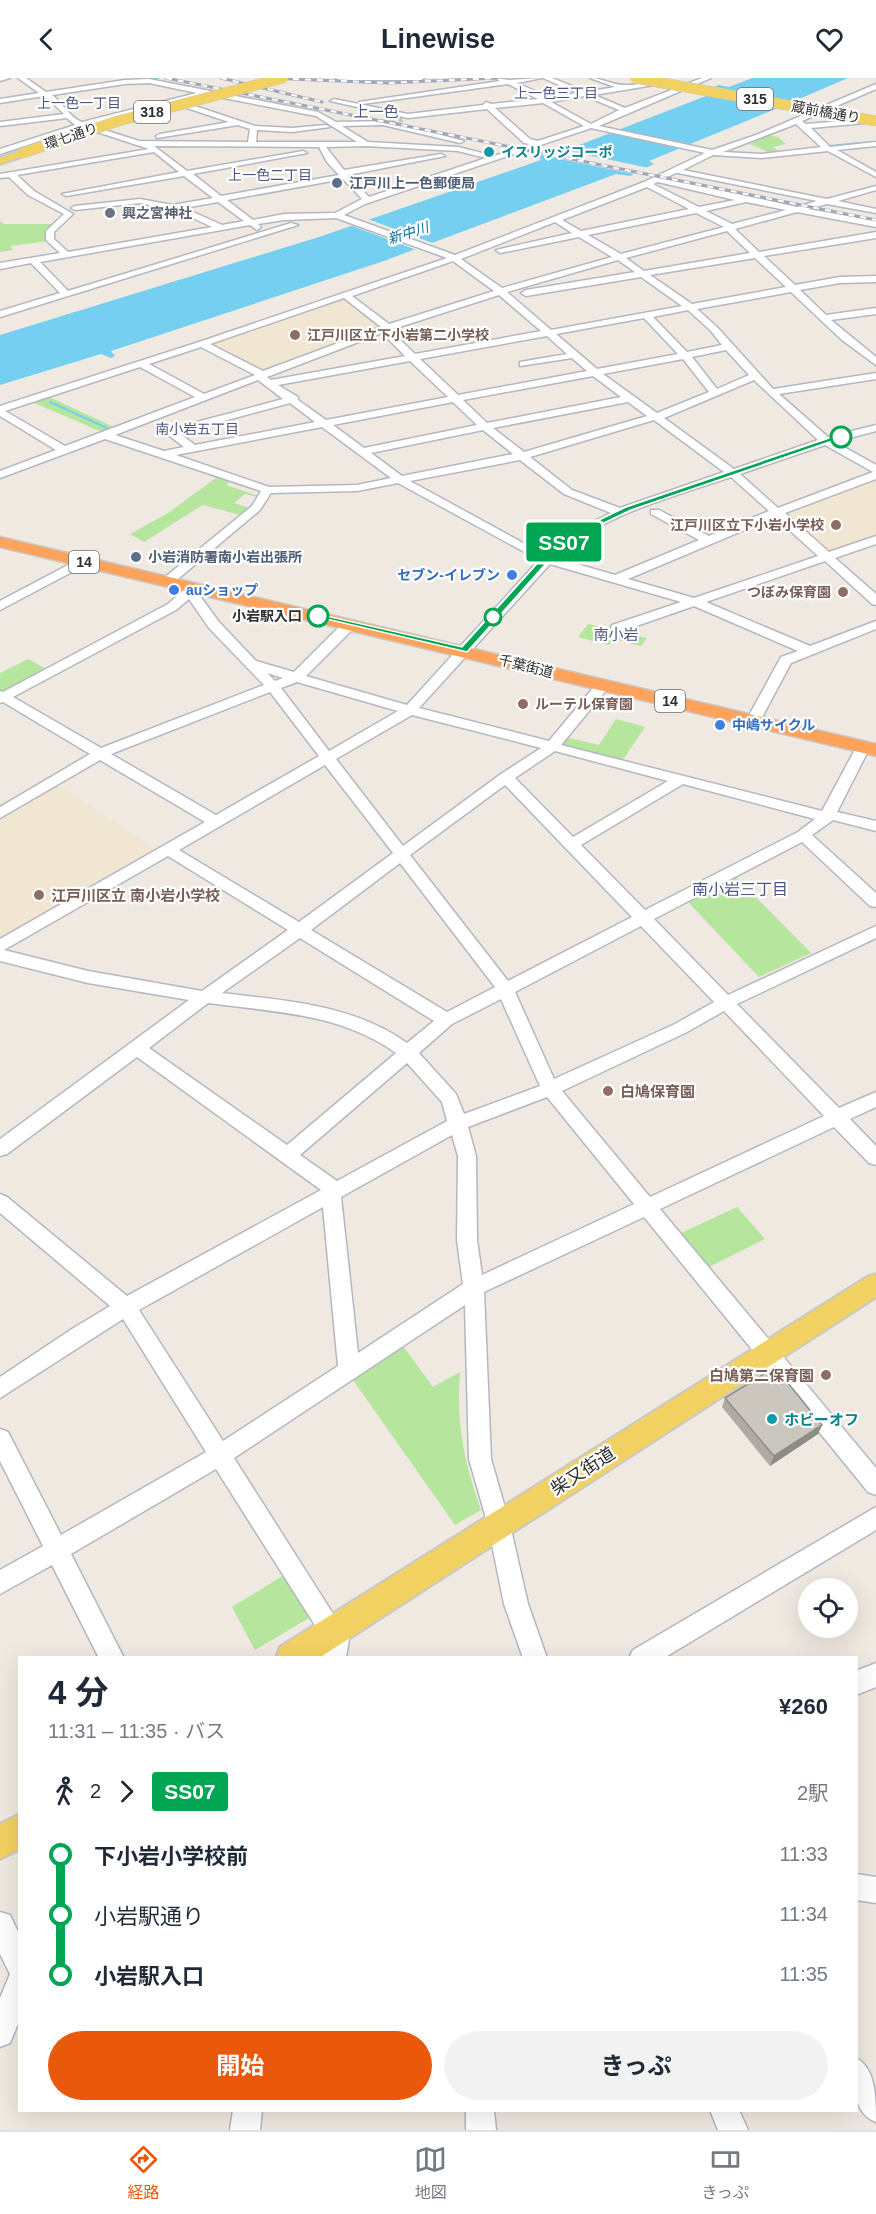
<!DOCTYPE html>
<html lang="ja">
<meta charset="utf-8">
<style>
body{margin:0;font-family:Arial,"Noto Sans JP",sans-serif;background:#f2f2f3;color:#1f2937;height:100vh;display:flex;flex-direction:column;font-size:22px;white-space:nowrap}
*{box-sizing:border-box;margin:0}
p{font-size:20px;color:#747a83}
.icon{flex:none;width:33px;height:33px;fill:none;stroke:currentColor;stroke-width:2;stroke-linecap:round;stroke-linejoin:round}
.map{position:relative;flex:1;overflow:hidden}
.drawer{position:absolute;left:18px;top:1578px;width:840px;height:456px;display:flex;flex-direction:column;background:#fff;border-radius:0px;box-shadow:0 6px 24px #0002}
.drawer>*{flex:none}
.badge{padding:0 12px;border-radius:4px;font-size:21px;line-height:39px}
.buttons{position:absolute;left:798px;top:1500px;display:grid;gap:12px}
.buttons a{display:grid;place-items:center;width:60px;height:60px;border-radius:50%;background:#fff;box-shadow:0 6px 24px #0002;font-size:30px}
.map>.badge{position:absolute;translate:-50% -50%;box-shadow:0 0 0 3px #fff}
.legs{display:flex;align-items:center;gap:9px;height:66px;padding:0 30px;font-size:20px}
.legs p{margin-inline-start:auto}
.overview{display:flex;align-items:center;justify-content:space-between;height:102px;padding:0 30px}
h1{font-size:33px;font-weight:700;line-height:45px}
.button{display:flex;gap:12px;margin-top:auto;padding:12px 30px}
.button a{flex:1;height:69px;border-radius:36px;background:#ea580c;color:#fff;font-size:24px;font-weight:700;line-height:69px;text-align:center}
.button a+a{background:#f2f2f3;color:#1f2937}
ul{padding:0 30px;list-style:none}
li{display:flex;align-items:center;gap:21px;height:60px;font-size:22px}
li i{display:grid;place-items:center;width:9px;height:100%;margin:0 8px;background:currentColor}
li i::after{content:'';width:15px;height:15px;margin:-8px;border:4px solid;border-radius:50%;background:#fff}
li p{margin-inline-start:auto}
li:first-child i{background:linear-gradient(#0000 50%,currentColor 0)}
li:last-child i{background:linear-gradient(currentColor 50%,#0000 0)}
header{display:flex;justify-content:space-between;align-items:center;height:78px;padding:0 30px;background:#fff;font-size:27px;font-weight:700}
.menu{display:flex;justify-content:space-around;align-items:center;height:84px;border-top:2px solid #e0e1e3;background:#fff;font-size:16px;color:#747a83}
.menu a{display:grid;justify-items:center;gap:3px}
.menu .active{color:#ea580c}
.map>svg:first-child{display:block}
</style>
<header><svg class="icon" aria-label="back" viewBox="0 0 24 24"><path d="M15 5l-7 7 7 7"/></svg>Linewise<svg class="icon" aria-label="heart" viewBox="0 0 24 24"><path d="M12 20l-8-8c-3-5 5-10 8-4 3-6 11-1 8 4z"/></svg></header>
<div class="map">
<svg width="876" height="2052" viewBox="0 0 876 2052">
<rect width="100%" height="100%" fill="#efe9e1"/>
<!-- education -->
<path fill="#f0e6d1" d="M344 220 380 248 259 293 207 266Z
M876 399V460L830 475 782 435Z
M56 706 157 772 0 862V739Z"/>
<!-- green -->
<path fill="#b6e59e" d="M768 57 778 59 786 66 773 69 780 74 821 70 763 77 759 76 768 74 750 66Z
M0 143 4 146H55L49 163 10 168 13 172 0 174Z
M45 317 116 350 104 355 30 323Z
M220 397 234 401 226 407 259 418 258 419 245 416 234 425 250 430 240 437 203 427 144 464 130 456 168 435Z
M588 546 647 560 641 568 613 561 609 567 578 559Z
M28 581 48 592 4 616 0 614V595Z
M616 641 645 649 622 683 558 667 565 659 599 667Z
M734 797 811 875 759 899 686 822Z
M737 1129 765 1161 707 1190 679 1156Z
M403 1268 433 1309 460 1294C456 1347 464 1382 481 1432L455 1447 353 1302Z
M284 1497 309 1540 255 1572 232 1529Z"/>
<!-- water -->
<path fill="#75cff0" d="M752 0H848L799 21 807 24 787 32 778 30 649 83 654 86 630 98 616 96 381 184 111 273 115 278 111 280 101 276 0 307V257L319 159 541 82 538 78 574 69 706 18 699 15 719 7 729 9Z"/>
<!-- pier -->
<path fill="#efe9e1" d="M554 70 654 91 639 97 536 76Z
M365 140 438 167 419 173 347 146Z"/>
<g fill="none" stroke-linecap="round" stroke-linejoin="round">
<!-- stream -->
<path stroke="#75cff0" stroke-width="2" d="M146 2 158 0
M861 65 876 64
M830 68 859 65
M50 324 107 350"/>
<!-- minor-tunnel -->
<path stroke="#c8c4bd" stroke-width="8" stroke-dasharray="8 4" stroke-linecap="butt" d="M387 45 402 40"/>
<!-- minor casing -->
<g stroke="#b4b7c1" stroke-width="3">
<path id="minor" d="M0 0H10L0 3Z
M18 0H26L46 14 125 2 149 1 318 34 336 44 387 43 464 63 460 65 383 47 342 48 368 64 458 69 494 78 530 66 524 65 487 31 408 40 330 23 334 21 408 36 483 27 486 24 491 26 538 21 508 6 363 26 359 24 500 3 495 0 509 2 542 0 517 5 537 14 546 20 577 15 543 0H552L586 14 615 9 590 0C602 0 614 8 626 7 643 7 657 0 672 8L669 10 654 7 594 17 625 30 702 0H711L599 48 712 72 756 57 876 6V11L802 43 806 46 868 41 865 45 811 50 830 69 876 64V68L837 72 876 94V99L828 73 762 80 713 77 683 92 827 121 876 108V112L838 123 876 131V135L827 126 808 131 876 143V149L797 134 735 151 759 174 876 154V160L764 178 795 207 840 199 876 198V204L840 205 800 212 826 237 876 230V236L831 242 876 279V287L842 262 791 214 697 231 717 249 773 311 876 295V301L779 316 828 359 876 347V353L835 364 876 387V401L785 435 829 474 876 458V466L835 480 876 516V527L872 526 825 483 706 524 810 568 876 543V551L791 585 760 643 753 647 746 643 781 579 798 573 694 528 622 553H612L611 550 612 547 681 524 550 486 419 630 549 663 598 604H608L610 607 608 610 561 667 822 733 858 666H868L870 669 837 734 876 743V753L833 742 812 757 876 815V829L870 828 802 764 654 841 728 917 876 848V860L737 926 839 1030 876 1014V1029L850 1041 876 1068V1087L869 1085 834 1049 660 1131 876 1390V1417L868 1414 644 1139 484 1214 491 1381 510 1447 528 1526 547 1580H523L504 1526 488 1447 469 1381 465 1227 234 1380 335 1539 339 1537 347 1541 351 1549 346 1580H322L325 1563 216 1391 71 1476 124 1580H99L52 1487 0 1516V1492L43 1468 0 1383V1351L8 1354 61 1457 206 1374 123 1241 0 1320V1299L72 1251 110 1228 0 1135V1116L7 1119 127 1218 321 1112 137 979 7 1076 0 1078V1061L189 922 88 905 0 883V861L205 744 100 682 0 740V729L90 676 3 624 0 625V613L3 614 168 526 186 510 194 506 200 510 197 514 219 544 256 583 294 594 345 543H355L356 546 355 549 306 598 407 627 539 482 398 405 357 413 271 415 260 432 172 506H164L162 503 164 500 252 428 261 413 105 361 0 400V393L56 372 0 338V328L199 264 447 180 336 140 284 142 258 146 261 149 257 152 250 147 40 184 68 213 291 145 298 147 0 239V233L60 215 31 185 0 191V185L60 175 46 162V153L64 136 28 117 9 99 0 100V96L149 71 82 49 0 76V71L75 47 67 40 0 48V44L64 36 54 26 44 18 0 25V21L39 15ZM149 5 197 15 82 44C70 40 63 25 52 17L125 6ZM203 16 316 38 357 64H256L257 52 292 54 330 49 326 47 292 50 255 48 180 23ZM585 18 619 32 591 46 551 24ZM172 25 229 44 160 56 156 58 157 60 238 47 250 51 248 64 139 63 89 47ZM543 25 584 48 538 63 530 61 495 30ZM796 46 821 69 762 76 723 74ZM591 50 705 75 644 104 455 177 344 137 365 126ZM154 68 319 69 327 84 339 97 221 118 193 96 307 75 303 73 187 93ZM366 68 458 73 486 80 369 119 348 97 445 78 441 76 344 92 326 69ZM154 74 179 94 62 116 66 118 184 98 213 120 172 127 140 121 75 128 71 130 75 132 140 125 180 134 212 149 68 174 54 161V154L73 136 34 113 17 97ZM676 95H678L817 123 797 129 665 100ZM343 101 362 121 335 135 284 136 253 142 227 122ZM658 104 735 122 699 129 653 106ZM647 109 689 131 581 153 562 142ZM218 124 244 143 222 147 184 130ZM746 124 786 132 732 146 706 133ZM696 135 724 149 621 176 588 157ZM555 144 572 155 496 172 500 175 579 159 612 179 502 210 461 181ZM727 153 750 175 644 193 626 180ZM755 180 786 209 692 226 650 197ZM618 182 635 194 526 212 521 215 526 218 641 199 682 228 551 252 507 214ZM453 183 494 213 389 246 352 218ZM499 217 541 253 415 276 390 252ZM344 220 381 249 263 293 210 266ZM688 232 711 253 722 267 687 274 653 239ZM644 240 678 276 597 291 556 256ZM382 255 405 278 271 302 267 299ZM547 258 567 276 520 284V288L572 280 587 293 458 317 420 281ZM201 269 255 297 204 316 149 286ZM726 272 749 297 717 311 692 279ZM683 281 709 314 657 335 603 296ZM410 283 448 319 326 342 298 322V319L278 307ZM140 289 195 319 65 368 5 333ZM593 298 621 319 487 345 463 322ZM258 302 283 321 167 352V356L184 369 164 373 115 357ZM754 302 818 362 734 391 664 340ZM453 324 477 347 364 370 333 347ZM628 324 647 338 524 374 493 350ZM290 325 315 344 195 367 179 355ZM654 342 724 394 620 430 572 412 530 379ZM322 349 391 400 357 407 269 409 176 377ZM483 352 513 376 402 398 371 375ZM825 367 873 394 778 430 740 396ZM520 382 564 416 611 435 562 459 545 477 410 403ZM731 399 769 433 709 458 659 432H651V436L699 462 615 497 556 480C596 438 676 418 731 399ZM775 439 818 478 694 520 628 501ZM189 521 209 550 264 607 101 670 13 619 176 532ZM267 595 283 600 275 603ZM297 604 398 633 329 673 281 610ZM270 614 319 678 216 737 111 676ZM412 637 541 670 501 696 403 768 336 681ZM555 673 668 703 573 759 515 700ZM325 687 393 775 299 844 179 772ZM683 706 815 741 798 754 645 832 581 767ZM505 707 632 839 508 903 410 777ZM168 778 288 852 202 913 88 893 4 872ZM400 785 495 909 447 934 311 852ZM641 848 714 924 675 946 554 1001 515 914ZM300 860 434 943 407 965C352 926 287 923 222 915ZM501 921 540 1008 464 1036 456 1016 419 975 452 946ZM208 925C274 934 340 935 396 975L287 1067 149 970ZM724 933 824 1038 650 1119 562 1013 687 954ZM407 985 442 1024 447 1043 337 1103 300 1077ZM547 1019 634 1126 482 1197 477 1162 476 1078 468 1049ZM452 1057 458 1078 457 1162 463 1206 358 1275 341 1119ZM323 1129 338 1288 223 1363 139 1232Z
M336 0H424L421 2H339Z
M83 479 89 483 87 486 0 532V523Z
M876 1429V1452L664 1580H629L633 1572Z
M876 1585V1609L856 1617V1593Z
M856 1796 876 1799V1825L856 1822Z
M0 1834 10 1837 20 1858V1941L10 1965 0 1969V1920L10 1896 0 1876Z
M856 1980C876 1990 876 2021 876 2044 850 2034 856 2003 856 1980Z
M233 2032H262L260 2052H230Z
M466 2032H494L496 2052H466Z
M710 2032H739L748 2052H718Z"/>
</g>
<!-- major casing -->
<g stroke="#c9c9c9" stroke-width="4">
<path id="major" d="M23 72 28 75 26 77 0 86V80Z
M876 1196V1219L319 1580H276L280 1569 867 1199Z
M20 1736V1771L0 1781V1746Z"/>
</g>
<!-- highway casing -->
<g stroke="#c9c9c9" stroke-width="3">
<path id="highway" d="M0 459 876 666V678L0 469Z"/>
</g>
<!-- minor -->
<use href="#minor" fill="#fff" fill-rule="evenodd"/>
<!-- major -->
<use href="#major" fill="#f2d163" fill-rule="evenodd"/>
<!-- highway -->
<use href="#highway" fill="#ffa35c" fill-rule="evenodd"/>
<!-- rail casing -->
<g stroke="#a3a6b8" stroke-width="3">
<path id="rail" d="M166 0 876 142
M221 0 322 24
M269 0 387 5 497 0"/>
</g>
<!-- rail -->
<use href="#rail" stroke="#fff" stroke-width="2" stroke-dasharray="6" stroke-linecap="butt"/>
<!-- major-bridge casing -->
<g stroke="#c9c9c9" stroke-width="11" stroke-linecap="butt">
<path id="major-bridge" d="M635 0 876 43
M23 75 118 43 283 0"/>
</g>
<!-- major-bridge -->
<use href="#major-bridge" stroke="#f2d163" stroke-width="10"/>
</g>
<!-- wall -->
<path fill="#afaba4" d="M725 1320 822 1347 818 1356 770 1388 722 1329Z"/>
<!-- shaded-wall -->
<path fill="#8e8b86" d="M822 1347 818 1356 770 1388 774 1378Z"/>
<!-- building -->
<path fill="#cbc7bf" stroke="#8e8b86" stroke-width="1.5" d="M775 1289 822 1347 774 1378 725 1320Z"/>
<!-- line-1 -->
<path fill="#00a651" stroke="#fff" stroke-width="1.5" d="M838 357 844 359 631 432 583 455 558 472 467 574 314 538 318 536 462 569 552 469 578 452 626 429Z"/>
<!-- markers -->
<g fill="#0f9aa8" stroke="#fff" stroke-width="2">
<circle cx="489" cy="74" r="6"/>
<circle cx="772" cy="1341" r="6"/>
</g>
<g fill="#5c6f8a" stroke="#fff" stroke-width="2">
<circle cx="337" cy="105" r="6"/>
<circle cx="136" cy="479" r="6"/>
</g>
<circle fill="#6b7280" stroke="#fff" stroke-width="2" cx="110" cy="135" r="6"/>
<g fill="#8d6e63" stroke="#fff" stroke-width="2">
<circle cx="295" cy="257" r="6"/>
<circle cx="836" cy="447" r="6"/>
<circle cx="843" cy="514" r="6"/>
<circle cx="523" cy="626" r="6"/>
<circle cx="39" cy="817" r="6"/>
<circle cx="608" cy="1013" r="6"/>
<circle cx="826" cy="1297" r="6"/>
</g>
<g fill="#fff" stroke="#00a651" stroke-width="3">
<circle cx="841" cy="359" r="10"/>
<circle cx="318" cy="538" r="10"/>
<circle cx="493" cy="539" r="8"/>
</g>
<g fill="#3f7fe0" stroke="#fff" stroke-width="2">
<circle cx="512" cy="497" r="6"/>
<circle cx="174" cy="512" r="6"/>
<circle cx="720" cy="647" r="6"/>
</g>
<g text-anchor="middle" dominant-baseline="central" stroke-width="4.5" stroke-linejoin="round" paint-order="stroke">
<!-- far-neighbourhood labels -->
<g font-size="14" fill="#4d5680" stroke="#fff">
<text x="556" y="15">上一色三丁目</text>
<text x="79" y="25">上一色一丁目</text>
<text x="270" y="97">上一色二丁目</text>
<text x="197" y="351">南小岩五丁目</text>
</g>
<!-- shield labels -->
<g fill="#fff" stroke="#6d6d6d" stroke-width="1.5">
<rect x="737" y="10" width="36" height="22" rx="4.5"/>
<rect x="134" y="23" width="36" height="22" rx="4.5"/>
<rect x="69" y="473" width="30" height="22" rx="4.5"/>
<rect x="655" y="612" width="30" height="22" rx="4.5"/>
</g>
<g font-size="14" font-weight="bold" fill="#2e2e2e">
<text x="755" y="21">315</text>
<text x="152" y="34">318</text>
<text x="84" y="484">14</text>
<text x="670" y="623">14</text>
</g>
<!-- far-street labels -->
<g font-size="14" fill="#2e2e2e" stroke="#fff">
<text transform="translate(826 34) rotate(10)">蔵前橋通り</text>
<text transform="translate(71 58) rotate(-19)">環七通り</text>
<text transform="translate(526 588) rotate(14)">千葉街道</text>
</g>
<!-- far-culture labels -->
<g font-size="14" font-weight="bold" fill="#0d838f" stroke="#fff" text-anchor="start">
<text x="501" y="74">イスリッジコーポ</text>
</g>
<!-- far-service labels -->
<g font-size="14" font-weight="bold" fill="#4e5e75" stroke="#fff" text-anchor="start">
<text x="349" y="105">江戸川上一色郵便局</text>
<text x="148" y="479">小岩消防署南小岩出張所</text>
</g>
<!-- far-worship labels -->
<g font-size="14" font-weight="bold" fill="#5b616d" stroke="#fff" text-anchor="start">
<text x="122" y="135">興之宮神社</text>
</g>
<!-- far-water labels -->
<g font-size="14" font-style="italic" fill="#0d6fa3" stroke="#fff">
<text transform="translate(408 155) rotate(-18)">新中川</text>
</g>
<!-- far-education labels -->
<g font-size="14" font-weight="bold" fill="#785e54" stroke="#fff" text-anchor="start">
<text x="307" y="257">江戸川区立下小岩第二小学校</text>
<text x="824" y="447" text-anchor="end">江戸川区立下小岩小学校</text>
<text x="831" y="514" text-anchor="end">つぼみ保育園</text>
<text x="535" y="626">ルーテル保育園</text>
</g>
<!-- far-shop labels -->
<g font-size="14" font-weight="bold" fill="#366cbe" stroke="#fff" text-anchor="start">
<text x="500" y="497" text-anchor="end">セブン-イレブン</text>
<text x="186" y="512">auショップ</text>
<text x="732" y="647">中嶋サイクル</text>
</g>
<!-- far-stop labels -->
<g font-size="14" font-weight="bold" fill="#2e2e2e" stroke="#fff" text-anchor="end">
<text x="302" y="538">小岩駅入口</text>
</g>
<!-- far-quarter labels -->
<g font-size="15" fill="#4d5680" stroke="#fff">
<text x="376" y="33">上一色</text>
<text x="616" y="556">南小岩</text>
</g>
<!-- education labels -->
<g font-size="15" font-weight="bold" fill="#785e54" stroke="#fff" text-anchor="start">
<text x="51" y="817">江戸川区立 南小岩小学校</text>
<text x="620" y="1013">白鳩保育園</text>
<text x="814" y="1297" text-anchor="end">白鳩第二保育園</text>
</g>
<!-- culture labels -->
<g font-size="15" font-weight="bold" fill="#0d838f" stroke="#fff" text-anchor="start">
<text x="784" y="1341">ホビーオフ</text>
</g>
<!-- neighbourhood labels -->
<g font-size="16" fill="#4d5680" stroke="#fff">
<text x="740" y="811">南小岩三丁目</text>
</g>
<!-- near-street labels -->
<g font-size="18" fill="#2e2e2e" stroke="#fff">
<text transform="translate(583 1393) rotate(-33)">柴又街道</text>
</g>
</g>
</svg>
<div class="buttons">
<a><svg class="icon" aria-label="locate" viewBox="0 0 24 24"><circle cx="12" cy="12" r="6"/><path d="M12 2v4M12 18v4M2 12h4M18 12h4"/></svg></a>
</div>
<b class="badge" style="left:564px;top:464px;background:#00a651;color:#fff">SS07</b>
<section class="drawer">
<div class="overview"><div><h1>4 分</h1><p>11:31 – 11:35 · バス</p></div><b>¥260</b></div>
<div class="legs"><svg class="icon" aria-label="walk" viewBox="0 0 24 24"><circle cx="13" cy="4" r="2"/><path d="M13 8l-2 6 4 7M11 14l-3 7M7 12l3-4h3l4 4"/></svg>2<svg class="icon" aria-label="forward" viewBox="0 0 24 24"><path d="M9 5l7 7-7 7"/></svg><b class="badge" style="background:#00a651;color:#fff">SS07</b><p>2駅</p></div>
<ul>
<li><i style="color:#00a651"></i><b>下小岩小学校前</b><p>11:33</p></li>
<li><i style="color:#00a651"></i><span>小岩駅通り</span><p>11:34</p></li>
<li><i style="color:#00a651"></i><b>小岩駅入口</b><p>11:35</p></li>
</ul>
<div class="button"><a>開始</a><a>きっぷ</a></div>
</section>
</div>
<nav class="menu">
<a class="active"><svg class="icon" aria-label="directions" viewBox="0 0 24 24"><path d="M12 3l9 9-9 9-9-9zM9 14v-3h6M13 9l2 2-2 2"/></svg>経路</a>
<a><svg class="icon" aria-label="map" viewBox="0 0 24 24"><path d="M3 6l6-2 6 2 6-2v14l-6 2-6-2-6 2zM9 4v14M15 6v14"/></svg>地図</a>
<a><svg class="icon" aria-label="tickets" viewBox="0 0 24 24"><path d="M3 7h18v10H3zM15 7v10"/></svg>きっぷ</a>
</nav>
